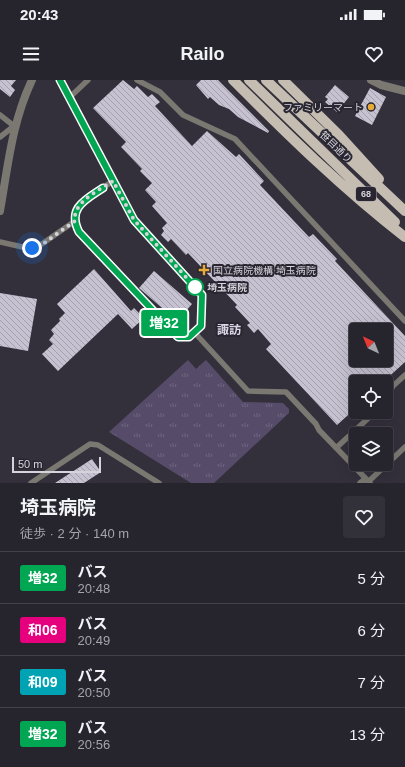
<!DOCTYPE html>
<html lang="ja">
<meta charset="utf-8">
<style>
body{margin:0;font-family:Helvetica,"Noto Sans JP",sans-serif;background:#323039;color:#f1f3f6;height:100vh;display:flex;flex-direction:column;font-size:15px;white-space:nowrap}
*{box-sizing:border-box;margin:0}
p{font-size:13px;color:#a4a4aa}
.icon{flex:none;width:22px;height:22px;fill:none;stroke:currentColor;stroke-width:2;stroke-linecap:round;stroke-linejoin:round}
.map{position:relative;height:403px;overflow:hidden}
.drawer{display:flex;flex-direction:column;background:#26242d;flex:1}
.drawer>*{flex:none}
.badge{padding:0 8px;border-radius:3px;font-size:14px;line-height:26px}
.needle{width:26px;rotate:317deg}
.tools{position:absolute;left:349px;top:243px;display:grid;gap:8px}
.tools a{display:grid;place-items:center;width:44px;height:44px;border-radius:4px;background:#26242d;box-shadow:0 4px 16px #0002,0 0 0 1px #424149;font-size:20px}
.scale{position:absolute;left:12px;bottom:10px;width:89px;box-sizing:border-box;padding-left:4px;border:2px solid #d5d3db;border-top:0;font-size:11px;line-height:14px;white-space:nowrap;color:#d5d3db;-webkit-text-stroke:3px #292631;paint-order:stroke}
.you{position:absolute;width:20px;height:20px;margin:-10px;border:3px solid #fff;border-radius:50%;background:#1a73e8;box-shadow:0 0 0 6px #1a73e833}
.map>.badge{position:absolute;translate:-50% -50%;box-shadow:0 0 0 2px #fff}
.round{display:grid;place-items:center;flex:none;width:42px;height:42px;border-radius:4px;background:#323039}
.headline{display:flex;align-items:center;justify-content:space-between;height:68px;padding:0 20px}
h1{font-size:19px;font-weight:700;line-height:30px}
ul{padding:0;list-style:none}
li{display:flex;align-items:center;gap:12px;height:52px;padding:0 20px;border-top:1px solid #424149}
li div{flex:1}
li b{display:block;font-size:15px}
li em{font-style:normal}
li .badge{min-width:44px;font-weight:700;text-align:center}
.status{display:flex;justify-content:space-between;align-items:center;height:28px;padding:0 20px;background:#26242d;direction:ltr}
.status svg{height:11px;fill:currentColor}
header{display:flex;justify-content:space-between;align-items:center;height:52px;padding:0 20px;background:#26242d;font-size:18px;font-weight:700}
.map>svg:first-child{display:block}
</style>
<div class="status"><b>20:43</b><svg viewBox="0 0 49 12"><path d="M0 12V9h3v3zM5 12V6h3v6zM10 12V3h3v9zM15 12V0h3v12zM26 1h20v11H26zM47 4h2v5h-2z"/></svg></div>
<header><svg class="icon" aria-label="menu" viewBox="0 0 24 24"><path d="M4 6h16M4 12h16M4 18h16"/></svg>Railo<svg class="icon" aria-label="heart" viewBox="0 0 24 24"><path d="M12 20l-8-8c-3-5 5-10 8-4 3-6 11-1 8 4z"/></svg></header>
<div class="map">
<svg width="405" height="403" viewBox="0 0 405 403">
<defs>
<pattern id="grass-tufts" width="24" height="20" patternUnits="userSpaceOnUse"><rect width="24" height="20" fill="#564c69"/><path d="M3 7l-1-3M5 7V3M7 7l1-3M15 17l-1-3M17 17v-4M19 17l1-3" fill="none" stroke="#6d657e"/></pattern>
<pattern id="building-back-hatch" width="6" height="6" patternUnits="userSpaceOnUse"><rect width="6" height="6" fill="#c6c2d1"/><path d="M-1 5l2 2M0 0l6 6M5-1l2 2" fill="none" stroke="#a4a1ad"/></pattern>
</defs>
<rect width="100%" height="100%" fill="#33303c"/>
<!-- grass -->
<path fill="url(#grass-tufts)" d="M188 280 196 289 206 280 243 322 283 323 289 329V333L214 403H191L109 352Z"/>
<!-- building -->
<path fill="url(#building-back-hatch)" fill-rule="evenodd" d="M0 0H16L11 6 15 10 10 17 0 9Z
M123 0 134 9 137 6 148 17 152 14 160 22 155 26 192 66 207 51 236 77 239 74 264 101 260 105 309 157 313 154 337 179 335 181 405 256V282L383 302H356V328L337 345 266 269 271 264 258 249 254 253 247 245 250 243 235 227 237 225 188 173 186 175 171 159 168 162 161 155 164 151 162 148 167 143 152 126 156 122 145 110 152 103 140 91 142 89 121 67 126 62 93 28ZM356 250H386V280H356Z
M201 0H218L269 51 268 53 238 37 229 29 219 25 210 17 208 19 196 5Z
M335 5 349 17 337 32 325 22 328 19 325 17Z
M370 8 386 17 372 45 355 36Z
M94 189 131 231 134 228 144 238 132 249 118 234 58 291 42 274 53 264 49 260 54 254 51 250 60 241 59 239 65 233 57 224Z
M154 191 192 224 177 241 139 208Z
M0 213 37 219 28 271 0 266Z
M92 379 101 392 84 403H55Z"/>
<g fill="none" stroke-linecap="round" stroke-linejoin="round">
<!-- service -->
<path stroke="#7b7872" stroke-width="5.5" d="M60 0 134 140 202 215 201 246 189 257H178L79 152C65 124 93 115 113 101
M137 0 160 12 183 35 235 59 405 241
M70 17 88 0
M0 35 14 46 0 57
M0 162 27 168H36L75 141
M195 253 248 311 286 312 316 344 319 350 370 403
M386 319 393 306 405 295
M336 368 375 332
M368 402 405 367
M31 403 90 364 98 365 159 403
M360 403 365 399"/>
<!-- minor -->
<path stroke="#7b7872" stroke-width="8" d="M371 0 381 5 405 11"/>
<!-- tertiary -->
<path stroke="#7b7872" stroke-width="8" d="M0 131C8 86 12 42 32 0"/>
<!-- primary -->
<path stroke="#c5bdb1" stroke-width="10" d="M233 0C288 55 343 109 405 157
M249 0 395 142
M266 0 405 131
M283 0 339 55 379 99"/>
</g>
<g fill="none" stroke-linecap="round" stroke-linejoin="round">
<!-- line casing -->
<g stroke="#fff" stroke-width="9">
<path id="line" d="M60 0 134 140 202 215 201 246 189 257H178L79 152C67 128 85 120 103 108"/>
</g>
<!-- line -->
<use href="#line" stroke="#00a651" stroke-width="6"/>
<!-- walk -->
<path stroke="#d5d3db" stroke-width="4" stroke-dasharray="0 7.2" d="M32 168 40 166 75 141C72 122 100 110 113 101L134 140 195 207"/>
</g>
<!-- markers -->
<g fill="#e9ab38" stroke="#292631" stroke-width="1.5">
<circle cx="371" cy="27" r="4"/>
<path d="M202 184h4v4h4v4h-4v4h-4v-4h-4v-4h4z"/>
</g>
<circle fill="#fff" stroke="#00a651" stroke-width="2" cx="195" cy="207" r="8"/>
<g text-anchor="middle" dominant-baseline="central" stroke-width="4" stroke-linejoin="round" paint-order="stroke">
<!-- shield labels -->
<rect fill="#292631" stroke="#a19fa8" stroke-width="1" x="356" y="107" width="20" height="14" rx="3"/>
<g font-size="9" font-weight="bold" fill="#d5d3db">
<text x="366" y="114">68</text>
</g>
<!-- poi labels -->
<g font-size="10" fill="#d5d3db" stroke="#292631" text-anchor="end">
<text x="363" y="27">ファミリーマート</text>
<text x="213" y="190" text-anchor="start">国立病院機構 埼玉病院</text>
</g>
<!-- street labels -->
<g font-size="10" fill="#d5d3db" stroke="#292631">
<text transform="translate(336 67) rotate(44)">笹目通り</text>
</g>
<!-- stop labels -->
<g font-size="10" font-weight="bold" fill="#d5d3db" stroke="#292631" text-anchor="start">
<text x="207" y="207">埼玉病院</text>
</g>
<!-- quarter labels -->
<g font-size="12" font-weight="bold" fill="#dbd6e6" stroke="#292631">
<text x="229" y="250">諏訪</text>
</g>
</g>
</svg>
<div class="tools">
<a><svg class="needle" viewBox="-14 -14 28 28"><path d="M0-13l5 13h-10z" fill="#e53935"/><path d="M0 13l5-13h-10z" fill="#a4a4aa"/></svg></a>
<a><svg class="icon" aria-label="locate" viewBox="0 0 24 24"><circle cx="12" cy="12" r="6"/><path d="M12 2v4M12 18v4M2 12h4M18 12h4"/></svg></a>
<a><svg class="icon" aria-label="layers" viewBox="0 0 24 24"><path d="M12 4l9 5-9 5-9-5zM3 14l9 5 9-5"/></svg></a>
</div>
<div class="scale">50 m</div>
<div class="you" style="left:32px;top:168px"></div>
<b class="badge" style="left:164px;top:243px;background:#00a651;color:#fff">増32</b>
</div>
<section class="drawer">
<div class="headline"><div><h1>埼玉病院</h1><p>徒歩 · 2 分 · 140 m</p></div><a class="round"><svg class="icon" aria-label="heart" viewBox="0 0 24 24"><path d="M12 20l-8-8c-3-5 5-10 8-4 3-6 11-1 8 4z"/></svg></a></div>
<ul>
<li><span class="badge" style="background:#00a651;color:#fff">増32</span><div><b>バス</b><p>20:48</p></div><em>5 分</em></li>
<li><span class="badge" style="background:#e6007e;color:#fff">和06</span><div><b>バス</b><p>20:49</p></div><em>6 分</em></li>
<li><span class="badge" style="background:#00a3b4;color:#fff">和09</span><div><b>バス</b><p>20:50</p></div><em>7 分</em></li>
<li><span class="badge" style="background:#00a651;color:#fff">増32</span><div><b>バス</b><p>20:56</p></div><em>13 分</em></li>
</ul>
</section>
